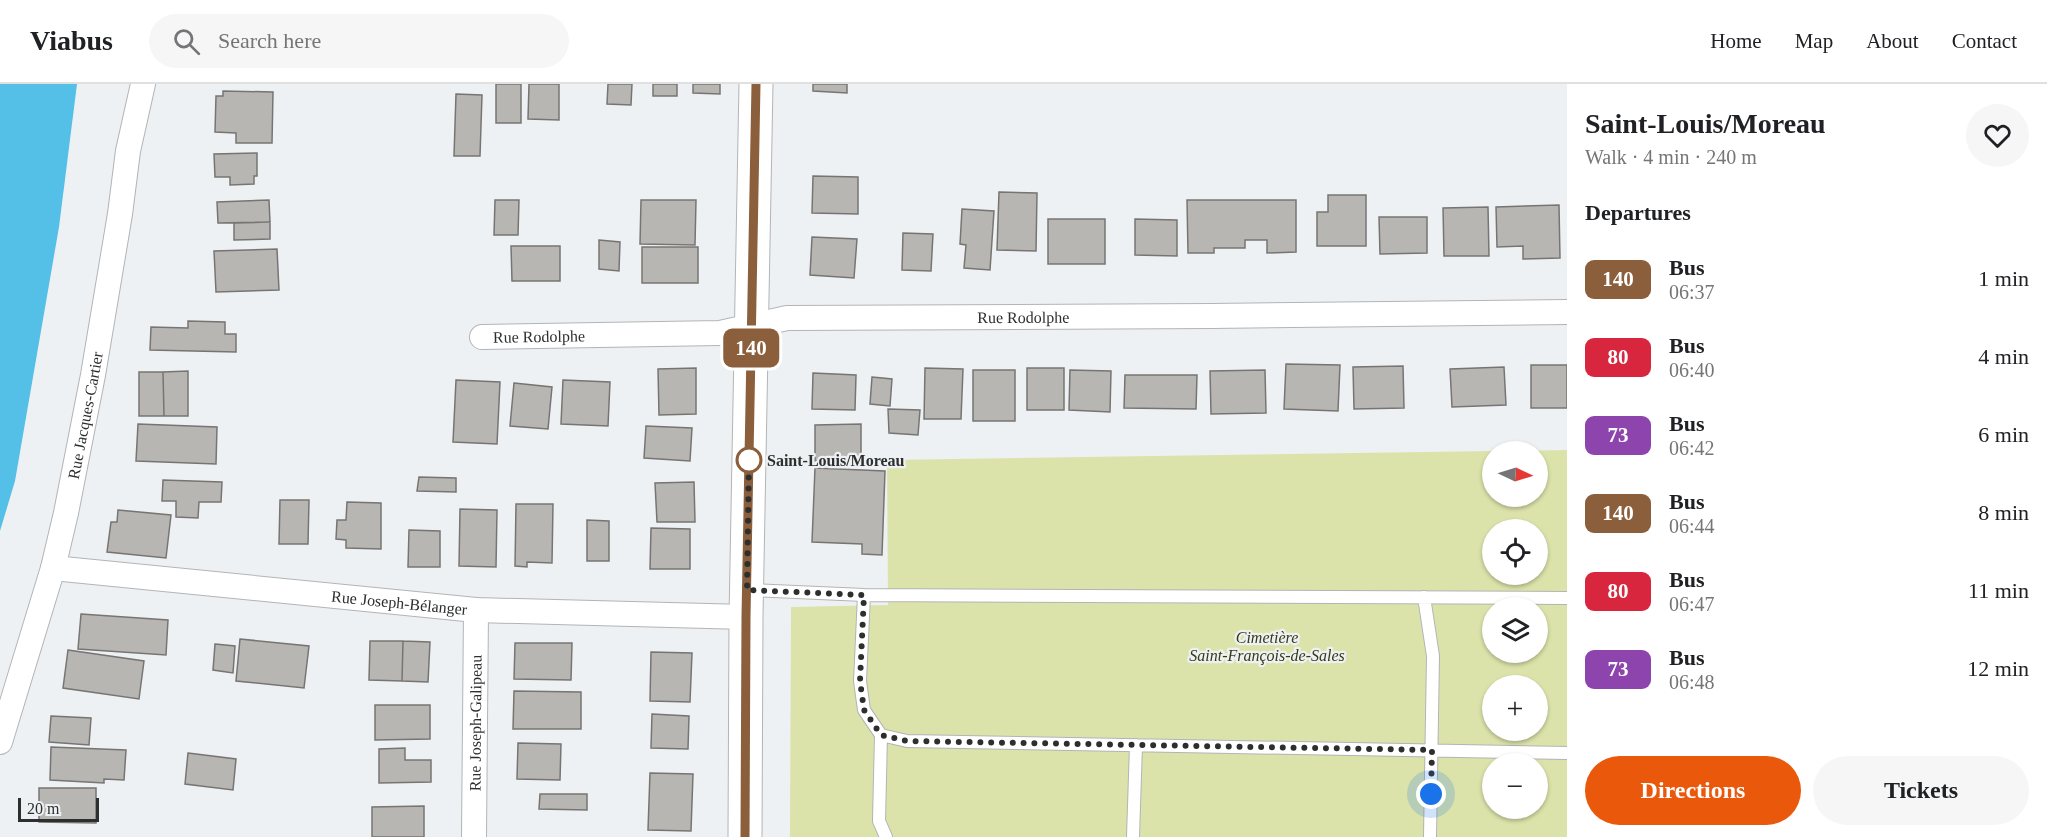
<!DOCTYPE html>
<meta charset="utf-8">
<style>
body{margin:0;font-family:"Times New Roman",serif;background:#f6f6f6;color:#202124;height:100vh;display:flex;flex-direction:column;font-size:22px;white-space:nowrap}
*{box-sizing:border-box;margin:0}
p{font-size:20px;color:#757577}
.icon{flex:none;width:33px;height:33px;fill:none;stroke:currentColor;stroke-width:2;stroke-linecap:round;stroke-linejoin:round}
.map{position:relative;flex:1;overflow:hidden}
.details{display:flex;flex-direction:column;background:#fff;width:480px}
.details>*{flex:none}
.badge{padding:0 12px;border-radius:9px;font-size:21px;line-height:39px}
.needle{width:39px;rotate:94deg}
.fabs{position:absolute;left:1482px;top:357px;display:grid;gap:12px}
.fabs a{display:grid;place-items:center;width:66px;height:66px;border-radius:50%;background:#fff;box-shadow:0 2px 4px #0004;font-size:30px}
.scale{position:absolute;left:18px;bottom:15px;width:81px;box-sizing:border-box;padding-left:6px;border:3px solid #2d2e2e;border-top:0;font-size:16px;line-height:21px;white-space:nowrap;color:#2d2e2e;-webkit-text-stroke:4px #eef1f3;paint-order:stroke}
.you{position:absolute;width:30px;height:30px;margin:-15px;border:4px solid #fff;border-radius:50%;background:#1a73e8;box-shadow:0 0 0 9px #1a73e833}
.map>.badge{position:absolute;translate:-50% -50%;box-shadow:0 0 0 3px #fff}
h2{padding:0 18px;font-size:22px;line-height:54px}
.round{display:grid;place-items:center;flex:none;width:63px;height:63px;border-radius:32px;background:#f6f6f6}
.head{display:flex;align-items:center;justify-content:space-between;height:102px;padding:0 18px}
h1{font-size:28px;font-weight:700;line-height:45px}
.button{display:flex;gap:12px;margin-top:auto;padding:12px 18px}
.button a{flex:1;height:69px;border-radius:36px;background:#ea580c;color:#fff;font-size:24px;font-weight:700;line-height:69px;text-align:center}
.button a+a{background:#f6f6f6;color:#202124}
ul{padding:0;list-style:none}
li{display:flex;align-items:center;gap:18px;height:78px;padding:0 18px}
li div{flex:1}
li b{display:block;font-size:22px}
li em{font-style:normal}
li .badge{min-width:66px;font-weight:700;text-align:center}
header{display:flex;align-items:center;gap:36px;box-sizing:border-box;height:84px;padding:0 30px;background:#fff;border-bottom:2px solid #e0e0e0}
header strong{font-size:28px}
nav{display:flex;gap:33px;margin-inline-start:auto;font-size:21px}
.search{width:420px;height:54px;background:#f6f6f6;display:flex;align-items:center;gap:15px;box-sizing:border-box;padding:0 21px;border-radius:33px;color:#757577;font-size:22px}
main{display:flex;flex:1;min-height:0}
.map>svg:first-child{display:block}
</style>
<header>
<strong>Viabus</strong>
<div class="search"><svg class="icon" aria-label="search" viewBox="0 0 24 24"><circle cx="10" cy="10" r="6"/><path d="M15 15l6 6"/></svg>Search here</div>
<nav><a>Home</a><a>Map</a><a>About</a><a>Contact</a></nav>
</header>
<main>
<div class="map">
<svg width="1567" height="753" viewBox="0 0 1567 753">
<rect width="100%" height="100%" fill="#eef1f3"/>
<!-- green -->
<path fill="#dce3aa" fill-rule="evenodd" d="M1567 366V753H790L791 523 888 521 887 376ZM1492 368H1538V412H1492ZM1492 446H1538V490H1492ZM1492 524H1538V568H1492ZM1492 602H1538V646H1492ZM1492 680H1538V724H1492Z"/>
<!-- water -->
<path fill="#54bfe7" d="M0 0H77L59 143 15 397 0 447Z"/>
<!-- building -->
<path fill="#b8b6b3" stroke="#777573" stroke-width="1.5" d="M496 0H521V39H496Z
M529 0H559V36L528 35Z
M608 0H632L631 21 607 20Z
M653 0H677V12H653Z
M693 0H720V10L693 9Z
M813 0H847V9L813 7Z
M223 7 273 8 272 59H236V49L215 48 216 12H223Z
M456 10 482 11 480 72H454Z
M257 69V92H254V100L230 101V93H215L214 70Z
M813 92 858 93V130L812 129Z
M999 108 1037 109 1036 167 997 166Z
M1328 111H1366V162H1317V128H1328Z
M269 116 270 138 218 139 217 118Z
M495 116H519L518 151H494Z
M641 116H696L695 161 640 160Z
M1187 116H1296V168L1267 169V156H1245V164H1214V169H1188Z
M1559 121 1560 174 1523 175V162L1497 163 1496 123Z
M1488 123 1489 172H1444L1443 124Z
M962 125 994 127 990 186 964 184 966 161 960 160Z
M1379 133H1427V169L1380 170Z
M1048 135H1105V180H1048Z
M1135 135 1177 136V172L1135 171Z
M270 138V155L234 156V139Z
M903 149 933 150 931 187 902 186Z
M812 153 857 155 854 194 810 191Z
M599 156 620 158 619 187 599 185Z
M511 162H560V197H512Z
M642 163H698V199H642Z
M277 165 279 206 216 208 214 167Z
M188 237 225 238V250H236V268L150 266 151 243 188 244Z
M1286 280 1340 281 1338 327 1284 325Z
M1531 281H1567V324H1531Z
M1403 282 1404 324 1354 325 1353 283Z
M1504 283 1506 321 1452 323 1450 285Z
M696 284V330L659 331 658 285Z
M925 284 963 285 961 335H924Z
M1027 284H1064V326H1027Z
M973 286H1015V337H973Z
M1070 286 1111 287 1110 328 1069 326Z
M1265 286 1266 329 1211 330 1210 287Z
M188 287V332H164L163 288Z
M139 288H163L164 332H139Z
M813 289 856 291 855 326 812 325Z
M1125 291H1197L1196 325 1124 324Z
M872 293 892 295 890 322 870 320Z
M456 296 500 298 497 360 453 358Z
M563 296 610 298 608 342 561 340Z
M514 299 552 303 548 345 510 342Z
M888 325 920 326 918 351 889 349Z
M138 340 217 343 216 380 136 377Z
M861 340V376L815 377V341Z
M646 342 692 344 690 377 644 374Z
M815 384 885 387 882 471 862 470V460L812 458Z
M419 393 456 394V408L417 407Z
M163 396 222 398 221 418H199L198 434 176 433V417H162Z
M694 398 695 438H657L655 399Z
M280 416H309L308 460H279Z
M347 418 381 419V465L346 464V456L336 455 337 436H346Z
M516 420H553L552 479 527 478V483L515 482Z
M460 425 497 426 496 483 459 482Z
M118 426 171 431 166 474 107 468 111 438H117Z
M587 436 609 437V477H587Z
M651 444 690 445V485H650Z
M409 446 440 447V483H408Z
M81 530 168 536 166 571 78 565Z
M240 555 309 562 304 604 236 597Z
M370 557H403L402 597 369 596Z
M403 557 430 558 428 598 402 597Z
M515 559H572L571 596 514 595Z
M215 560 235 562 233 589 213 586Z
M68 566 144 577 139 615 63 604Z
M651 568 692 569 690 618 650 617Z
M514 607 581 608V645H513Z
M375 621H430V655L375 656Z
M652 630 689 632 688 665 651 664Z
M51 632 91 634 89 661 49 658Z
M518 659 561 660 560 696 517 695Z
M51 663 126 666 124 696 104 695V699L50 696Z
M405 664V676H431V698L379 699V665Z
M188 669 236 675 233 706 185 700Z
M650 689 693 690 691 747 648 746Z
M39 704H96V739L39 738Z
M540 710H587V726L539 725Z
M424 722V753H372V723Z"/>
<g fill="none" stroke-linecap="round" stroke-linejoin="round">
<!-- service casing -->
<g stroke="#b2b4b6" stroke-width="14">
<path id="service" d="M748 506 864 511 1567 514
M864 511 860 597 864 626 881 651 907 657 1567 669
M1424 513 1433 572 1430 753
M881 651 879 737 886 753
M1133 753 1136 661"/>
</g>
<!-- minor casing -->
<g stroke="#b2b4b6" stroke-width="26">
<g id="minor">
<path id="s1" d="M482 253 720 249 787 234 1211 232 1567 228"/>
<path id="s2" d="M53 484 476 526 746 533"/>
<path id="s3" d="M0 658 53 484 66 429 93 291 120 130 128 67 143 0"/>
<path id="s4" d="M474 753 476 526"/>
</g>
</g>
<!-- secondary casing -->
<g stroke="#b2b4b6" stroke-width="35">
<path id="secondary" d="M745 753 746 533 756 0"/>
</g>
<!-- service -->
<use href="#service" stroke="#fff" stroke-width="12"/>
<!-- minor -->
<use href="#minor" stroke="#fff" stroke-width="24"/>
<!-- secondary -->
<use href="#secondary" stroke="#fff" stroke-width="33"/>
</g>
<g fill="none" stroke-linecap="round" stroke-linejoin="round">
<!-- line casing -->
<g stroke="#fff" stroke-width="14">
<path id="line" d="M745 753 746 533 756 0"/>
</g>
<!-- line -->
<use href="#line" stroke="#8b5e3c" stroke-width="9"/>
<!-- walk -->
<path stroke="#2d2e2e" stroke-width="6" stroke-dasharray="0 10.8" d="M749 376V374L747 506 864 511 860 597 864 626 881 651 907 657 1432 666 1431 710"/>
</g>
<!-- markers -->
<circle fill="#fff" stroke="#8b5e3c" stroke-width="3" cx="749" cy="376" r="12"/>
<g text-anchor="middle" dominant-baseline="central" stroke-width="4.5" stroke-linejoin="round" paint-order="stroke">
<!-- street labels -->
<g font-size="16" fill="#2d2e2e" stroke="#eef1f3">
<text stroke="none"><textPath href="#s1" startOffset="543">Rue Rodolphe</textPath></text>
<text stroke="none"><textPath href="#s1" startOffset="57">Rue Rodolphe</textPath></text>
<text stroke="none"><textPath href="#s3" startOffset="338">Rue Jacques-Cartier</textPath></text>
<text stroke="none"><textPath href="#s2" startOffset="348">Rue Joseph-Bélanger</textPath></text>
<text stroke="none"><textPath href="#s4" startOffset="114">Rue Joseph-Galipeau</textPath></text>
</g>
<!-- stop labels -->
<g font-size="16" font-weight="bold" fill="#2d2e2e" stroke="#eef1f3" text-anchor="start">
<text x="767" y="376">Saint-Louis/Moreau</text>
</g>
<!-- park labels -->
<g font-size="16" font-style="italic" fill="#363a14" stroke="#eef1f3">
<text x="1267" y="553">Cimetière<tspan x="1267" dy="18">Saint-François-de-Sales</tspan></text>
</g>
</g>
</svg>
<div class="fabs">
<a><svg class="needle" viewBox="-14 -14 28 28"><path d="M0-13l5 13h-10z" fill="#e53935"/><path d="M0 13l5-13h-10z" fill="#757577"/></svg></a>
<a><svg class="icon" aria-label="locate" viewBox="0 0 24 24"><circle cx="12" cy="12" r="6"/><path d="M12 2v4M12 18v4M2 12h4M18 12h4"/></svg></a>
<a><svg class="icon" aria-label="layers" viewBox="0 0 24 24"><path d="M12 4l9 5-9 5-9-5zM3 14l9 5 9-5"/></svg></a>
<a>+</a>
<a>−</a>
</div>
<div class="scale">20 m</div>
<div class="you" style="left:1431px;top:710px"></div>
<b class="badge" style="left:751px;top:264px;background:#8b5e3c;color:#fff">140</b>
</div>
<section class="details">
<div class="head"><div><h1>Saint-Louis/Moreau</h1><p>Walk · 4 min · 240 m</p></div><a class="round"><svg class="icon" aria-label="heart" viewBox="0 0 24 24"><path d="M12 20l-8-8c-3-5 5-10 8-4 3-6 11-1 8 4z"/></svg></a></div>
<h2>Departures</h2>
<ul>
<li><span class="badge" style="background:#8b5e3c;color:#fff">140</span><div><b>Bus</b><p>06:37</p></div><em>1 min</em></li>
<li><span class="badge" style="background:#d7263d;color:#fff">80</span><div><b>Bus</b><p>06:40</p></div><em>4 min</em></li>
<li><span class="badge" style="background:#8e44ad;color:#fff">73</span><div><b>Bus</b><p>06:42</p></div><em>6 min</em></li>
<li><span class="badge" style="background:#8b5e3c;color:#fff">140</span><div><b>Bus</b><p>06:44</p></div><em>8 min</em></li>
<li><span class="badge" style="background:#d7263d;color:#fff">80</span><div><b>Bus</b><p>06:47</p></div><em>11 min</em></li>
<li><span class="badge" style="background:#8e44ad;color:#fff">73</span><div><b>Bus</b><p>06:48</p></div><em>12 min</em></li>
</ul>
<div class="button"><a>Directions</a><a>Tickets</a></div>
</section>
</main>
